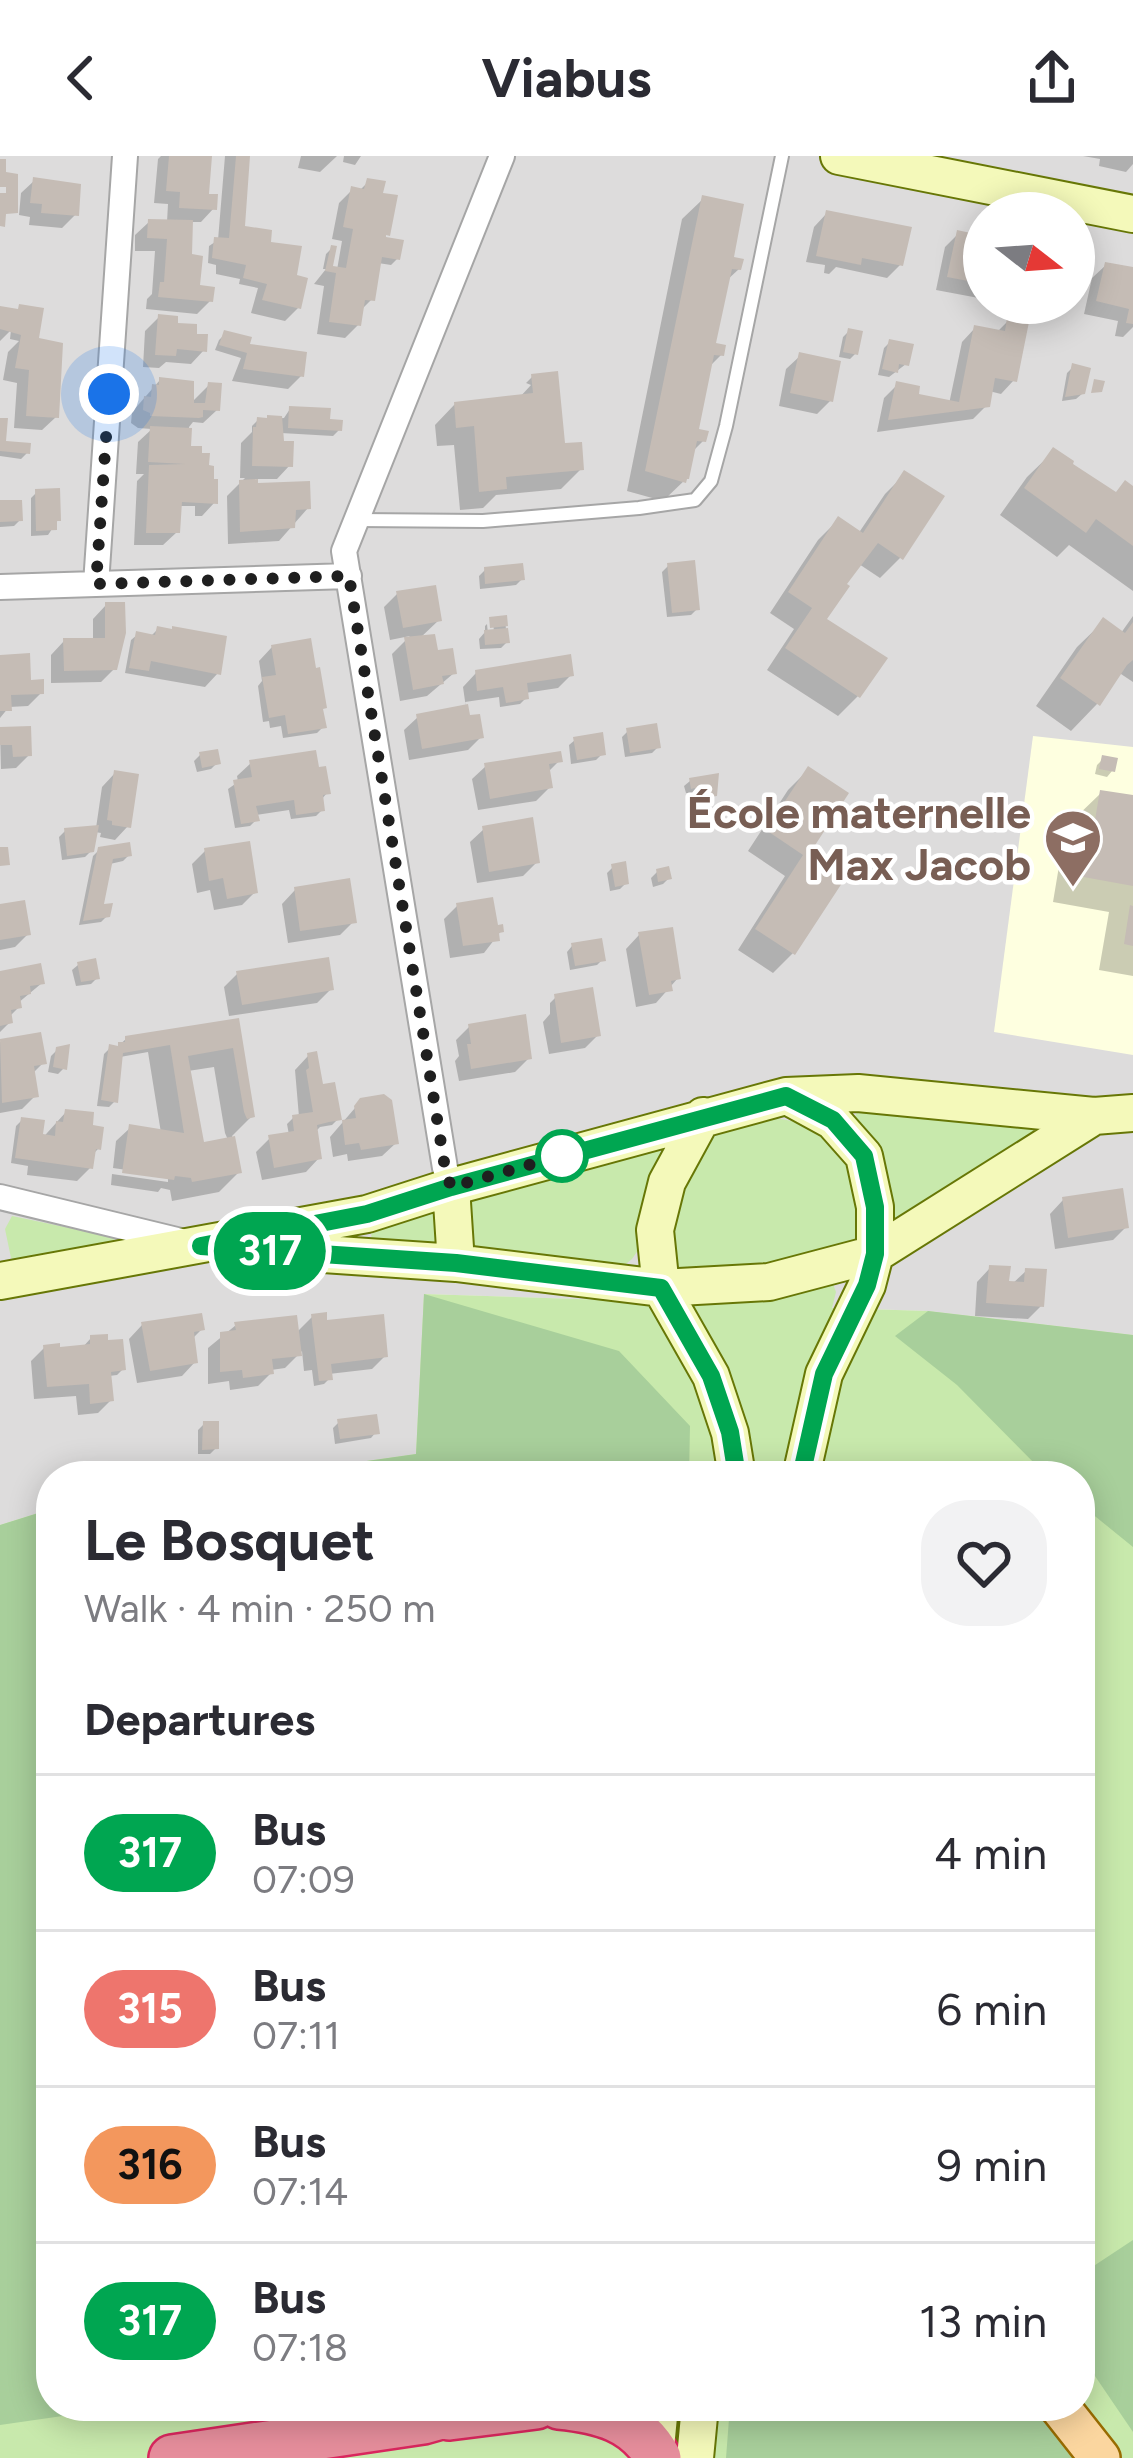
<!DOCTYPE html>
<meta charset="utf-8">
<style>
body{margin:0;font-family:Figtree,sans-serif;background:#f2f2f3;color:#2b2b33;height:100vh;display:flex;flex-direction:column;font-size:45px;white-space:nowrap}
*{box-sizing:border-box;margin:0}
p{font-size:39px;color:#7c7c81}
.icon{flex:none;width:66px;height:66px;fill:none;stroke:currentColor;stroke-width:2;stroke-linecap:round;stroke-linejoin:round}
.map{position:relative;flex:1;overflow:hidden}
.details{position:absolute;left:36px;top:1305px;width:1059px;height:960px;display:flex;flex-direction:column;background:#fff;border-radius:48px;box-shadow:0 6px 30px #0003}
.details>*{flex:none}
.badge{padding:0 24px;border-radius:39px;font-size:42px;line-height:78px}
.needle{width:78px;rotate:107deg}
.controls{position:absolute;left:963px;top:36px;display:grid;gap:24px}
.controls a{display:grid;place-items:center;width:132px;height:132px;border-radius:50%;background:#fff;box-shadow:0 6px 30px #0003;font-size:60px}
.you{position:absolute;width:60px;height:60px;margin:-30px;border:9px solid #fff;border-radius:50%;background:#1a73e8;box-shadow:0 0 0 18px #1a73e833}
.map>.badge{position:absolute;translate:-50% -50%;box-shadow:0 0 0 6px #fff}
h2{padding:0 48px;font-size:45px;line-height:108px}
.round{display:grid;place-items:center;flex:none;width:126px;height:126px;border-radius:48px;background:#f2f2f3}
.overview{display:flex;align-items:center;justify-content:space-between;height:204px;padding:0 48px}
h1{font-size:57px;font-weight:700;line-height:90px}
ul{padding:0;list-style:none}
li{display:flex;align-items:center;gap:36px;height:156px;padding:0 48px;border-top:3px solid #e1e1e2}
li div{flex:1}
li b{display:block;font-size:45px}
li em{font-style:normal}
li .badge{min-width:132px;font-weight:700;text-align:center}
header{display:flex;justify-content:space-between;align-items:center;height:156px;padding:0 48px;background:#fff;font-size:54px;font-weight:700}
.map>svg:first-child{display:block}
</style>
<header><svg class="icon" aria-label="back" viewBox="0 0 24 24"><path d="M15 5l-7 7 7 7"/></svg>Viabus<svg class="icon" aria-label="share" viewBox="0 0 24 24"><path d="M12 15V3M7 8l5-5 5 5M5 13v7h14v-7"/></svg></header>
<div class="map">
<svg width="1133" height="2302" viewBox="0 0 1133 2302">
<rect width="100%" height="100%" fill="#f0ede6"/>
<!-- residential -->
<path fill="#dddcdc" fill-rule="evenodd" d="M0 0H1133V1179L928 1155 425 1138 416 1298 261 1320H51V1353L0 1369ZM984 57H1074V147H984Z"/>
<!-- education -->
<path fill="#feffe0" d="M1033 580 1133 591V899L994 876Z"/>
<!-- grass -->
<path fill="#c8e9ac" d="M862 954 1050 972 896 1065 891 1060 854 965 856 958Z
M761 962C809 960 847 987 858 1035 861 1050 858 1068 858 1083L851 1090 732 1116 680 1113C675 1101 671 1088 672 1075 675 1049 691 1006 709 986 722 972 742 966 761 962Z
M659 992 662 1000 641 1090 632 1103 622 1111 471 1095 464 1047 471 1043Z
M436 1054 439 1092 374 1084 371 1080 373 1074Z
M12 1060 113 1081 116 1088 17 1106 11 1102 5 1073Z
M827 1127 833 1128 836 1136 832 1152 928 1155 1133 1179V2302H0V1369L51 1353V2250H1080V1320H261L416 1298 424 1138 699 1147Z"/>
<!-- forest -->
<path fill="#a8cf9b" d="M424 1138 619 1195 690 1270 689 1320H261L416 1298Z
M928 1155 1133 1179V1391L1080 1348V1320H1047L957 1229 895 1180Z
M51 1353V2250H132L0 2269V1369Z
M1133 2084V2276L1080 2198V2119Z
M730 2250H1040L1079 2302H726Z"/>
<!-- shadow -->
<path fill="#0003" fill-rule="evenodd" d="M161 0H210L206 40 214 52 201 66H190L189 101 197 132 210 145 197 158 146 153 147 143 152 138 155 95H135V79L149 66H167L168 48 154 47 158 3Z
M225 0H247L241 72 268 88 294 118 299 151 285 165 251 157 258 132 239 128 240 123 216 118V109L208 107 209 90 218 84Z
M301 0H337L320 16 298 12Z
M344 0H361L355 9 343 6Z
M1083 0H1133V8L1126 16 1099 10 1100 3Z
M35 24 76 58 62 72 29 69 30 61 19 59 21 37Z
M368 26 380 39 387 78 382 83 397 103 391 109 378 107 372 143 360 155 358 169 345 182 317 178 324 130 314 128 326 113H323L326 98 332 92 330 112 337 114 342 85 332 83 339 47 352 34 359 35Z
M703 43 739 113 726 125 713 189 721 199 708 212 696 275 703 285 691 297 687 322 663 345 627 335 682 63Z
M827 57 901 108 887 122 836 111 829 118 824 117 825 109 806 106 814 71Z
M958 78 984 83V143L936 134 945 91Z
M1106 109 1133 114V171L1123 181 1115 180 1118 165 1084 158 1092 122Z
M1021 147H1063L1056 154Z
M0 153 36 181 56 261 42 274 14 272 17 227 3 224 8 196 19 185 10 183 11 174 0 185Z
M159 161 193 180 204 194 191 208 166 206 159 212 143 211 145 175Z
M1008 165 1014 224 1001 238 989 235 987 249 973 263 877 276 884 242 897 229 916 241 949 248 962 186 975 172 997 176Z
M849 175 856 197 850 203 839 201 843 181Z
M225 178 246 191 301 220 288 233 232 225 241 202 215 194 219 184Z
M890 186 906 208 889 221 878 219 884 192Z
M800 200 831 244 817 258 779 250 786 213Z
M1073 211 1083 237 1076 243 1062 245 1067 217Z
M532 221 562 291 581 313 561 333 496 339 483 352 460 354 454 289 437 290 435 269 455 248 519 242 531 229 526 227Z
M160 224 191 247 209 229 217 254 203 267 193 266 189 271 188 293 215 346 202 360H195V350H178L177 376 163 389H134L137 325 144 318H136L138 286 152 273 138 272 131 267 132 256Z
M290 253 327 266 339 274 333 280 281 277 290 309 277 323H255V330L308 352 279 385 228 388 227 340 245 322H240L241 287 252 276V270L258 264 284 262Z
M0 265 3 288 27 297 21 303 0 300Z
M1054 295 1114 338 1133 334V435L1069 389 1057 401 1000 359 1027 321Z
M905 318 900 402 880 422 859 408 823 463 858 540 838 560 767 514 794 473 770 457 818 384 838 364 858 378 885 338Z
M37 336 58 364 48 379 31 380V342Z
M0 347 20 364 14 370 0 371Z
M668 410 697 453 691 459 667 461 662 416Z
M485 414 522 423 516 429 480 433 479 420Z
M397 438 439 464 419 483 454 517 427 540 400 545 392 498 410 480 390 484 384 451Z
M106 449 114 513 101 526 51 527V499L64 485H93V463Z
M1133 460V526L1118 516 1097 548 1071 575 1036 550 1077 491 1104 465 1121 477Z
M505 462 507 486 501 492 480 493 479 483 485 476V470L487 468 489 488H495L493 465Z
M158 473 218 517 205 531 125 517 131 484 137 479 150 481Z
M272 491 320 555 323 571 317 577 283 582 281 570 270 572 269 565 263 566 258 530 262 525 259 505Z
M0 502 41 537 28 550 9 551 0 562Z
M476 517 571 519 558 532 525 537 526 542 520 548 500 551 499 541 465 546 467 562 481 581 468 594 409 604 404 574 418 561 466 552 463 531Z
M0 574 29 599 16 612 1 613Z
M628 575 658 591 652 597 625 601 622 581Z
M575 584 602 598 596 604 571 608 569 589Z
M200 599 217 607 211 613 197 616 194 605Z
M1103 603 1112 615 1107 621 1095 618 1097 609Z
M559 605 547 617 550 631 536 645 478 654 472 623 486 610Z
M251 607 327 637 321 644 322 654 316 660 291 663 289 654 256 659V664L250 670 235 672 228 633 238 626 237 620Z
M808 614 803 700 793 797 773 817 738 794 785 720 748 695 788 634Z
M115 617 128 670 115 684 100 681 101 677 95 676 91 695 85 701 62 704 59 681 65 675 96 672 102 631Z
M690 625 714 639 708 645 691 648 690 637H686L684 630Z
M1101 637 1133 642V820L1099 814 1109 756 1053 746 1060 704 1069 695 1074 663Z
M484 673 537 706 523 720 477 727 470 686Z
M99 694 129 699 123 705 110 708 101 752 107 760 101 766 79 769 93 700Z
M205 695 255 736 242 749 214 754 210 734 197 737 192 708Z
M613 711 626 727 620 733 610 735 607 717Z
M657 716 669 722 663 728 653 731 651 722Z
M295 734 353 766 340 779 288 787 282 748Z
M457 750 501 775 484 797 450 802 444 763Z
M0 751 28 778 15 791 0 794Z
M639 779 678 822 656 847 636 851 626 793Z
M572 790 603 803 597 809 570 814 567 796Z
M78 809 97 822 91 828 76 830 72 814Z
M238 817 331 833 317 847 229 860 224 831Z
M0 818 42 827 18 847 19 851 9 861 10 866 0 876Z
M556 841 598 879 585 892 549 898 543 866 550 858V847Z
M237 865 252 960 232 980 239 1016 219 1036 172 1045 170 1034 161 1032 158 1036 111 1029 112 1018 168 1026V1020L113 1012 116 985 130 972 161 977 148 896 120 901 115 945 109 951 97 950 104 898 110 892H116L127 882ZM214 911 225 977 228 984 202 989 188 915Z
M469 871 529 902 515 916 459 925 455 905 459 900 456 884Z
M39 880 43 907 32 918 36 939 22 953 0 957V886Z
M57 894 64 912 58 918 48 916 51 900Z
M308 900 321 935 338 963 332 969 320 971 315 976 319 1002 306 1016 262 1024 256 996 270 982 289 979 287 968 293 962 299 961 295 914Z
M361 945 396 987 382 1000 348 1005 347 998 333 1001 330 981Z
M66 956 89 972 98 993 92 999 90 1012 77 1025 27 1019 28 1010 11 1007 16 970 22 964 38 987Z
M1063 1044 1126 1071 1113 1084 1055 1093 1050 1058Z
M990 1112 1006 1128H1012L1026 1115 1041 1150 1028 1163 975 1160 977 1126Z
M312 1161 385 1200 372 1213 329 1218 330 1222 324 1228 314 1230 312 1214 304 1215 302 1195 285 1212 271 1214V1217L258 1230 230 1234 229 1225 208 1228V1192L236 1169 296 1177Z
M142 1169 202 1173 192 1183 195 1206 182 1220 137 1227 129 1183Z
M91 1182 123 1213 117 1219 109 1220 111 1244 98 1257 78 1259 76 1240 34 1243 31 1205 44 1192 56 1194 82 1192Z
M339 1266 376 1276 371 1282 335 1288 333 1272Z
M204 1268 216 1292 210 1298H198V1274Z"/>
<!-- building -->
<path fill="#c5bcb5" d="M169 0H212L209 38H218L217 54 179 52 180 36 166 35Z
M236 0H250L245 70 272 74 271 86 302 90 297 119 308 122 301 153 262 144 267 128 243 122 246 109 212 102 214 81 229 82Z
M0 3H6V16L18 18V57L6 58 5 71 0 70V37H6V31H0Z
M33 21 81 28 79 60 41 57 42 48 30 47Z
M367 22 386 25 383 37 398 39 390 80 386 79V81L404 84 400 104 382 101 375 145 365 144 361 170 329 166 336 117 325 115 331 89 337 90 333 110 346 112 353 73 343 71 351 30 364 33Z
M702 39 744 48 734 101 744 103 741 114 732 113 716 187 726 189 724 200 714 199 699 273 709 275 706 286 697 285 689 323H687L686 327 645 315Z
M826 54 912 71 903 110 862 102 861 109 816 100Z
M148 63 193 64 192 98 203 100 200 129 215 131 213 146 158 141 160 126H164L167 83 147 82Z
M957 74 984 80V128L947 121Z
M1105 106 1133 111V168L1126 167 1129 153 1096 145Z
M19 148 44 152 39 182 63 187 59 262 26 260 29 214 15 212 21 179 0 173V150L18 153Z
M158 158 178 160V167L197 168V178H208L207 196 177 193 176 200 155 199Z
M1007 162 1029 166 1017 226 995 222 990 251 888 264 896 225 920 230 919 238 959 246 974 169 1005 175Z
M848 172 863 175 858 199 843 196Z
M224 174 252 181 250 188 307 196 304 221 243 213 247 197 219 189Z
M889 183 914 188 909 210 899 208 898 217 882 213Z
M799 196 841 205 833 246 790 237Z
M1072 207 1091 212 1085 238 1065 241Z
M558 215 565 287 582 286 584 314 506 321 507 333 479 336 474 270 456 272 454 246 533 237 531 218Z
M159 221 194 225V247H205L208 226 222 227 220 255 203 254V261L199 262 150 260V257L143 254 144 240 151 241 152 228 159 229Z
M1094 223 1105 225 1102 236 1091 237Z
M289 250 331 252 330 263 343 264 342 275 288 272Z
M267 259 282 260 284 285H294L293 311 252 310 253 271H256L257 261 267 262Z
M0 262H8L6 285 31 287 30 298 0 295Z
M150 270 192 272 191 290H202V297H210L209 309 214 310V323H218V348L182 346 180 377H146L149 309 185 308 148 306Z
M1053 291 1074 305 1073 308 1116 336 1125 324 1133 330V390L1096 363 1086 377 1024 332Z
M904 314 945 340 903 404 878 387 847 428 850 430 827 463 888 502 860 542 785 492 812 452 788 436 838 360 863 377Z
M258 323V327L310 325 311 353 296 354 295 372 240 376 239 324Z
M60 332 61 365H57V374L36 375 35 333Z
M0 344H22L23 365 0 366Z
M695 404 700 454 672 457 667 407Z
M523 407 525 424 485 428 484 411Z
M436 429 442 465 403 472 396 435Z
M105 446H125L126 477 117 514 64 515 63 482H105Z
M507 459 508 470 490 472 489 461Z
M1103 461 1125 477 1133 466V504L1127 509 1100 550 1060 522Z
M157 470 172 473V470L227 480 221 519 151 505 149 515 129 512 136 475 155 479Z
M508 472 510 487 485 489 484 474Z
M435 478 438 494 453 492 457 518 442 520 444 528 413 534 404 481Z
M311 482 316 512 320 511 327 552 323 553 327 572 288 578 285 559 269 562 262 521 276 519 271 489Z
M30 497 31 524 44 523V538L11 539 12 555H0V499Z
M571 498 574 520 527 527 529 543 506 547 503 531 477 535 475 514Z
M468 548 470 559 480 558 484 582 422 593 416 558Z
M657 567 661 592 630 597 626 572Z
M31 570 32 600 13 601 12 589H0V571Z
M603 576 606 599 577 604 573 581Z
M218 593 221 608 202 612 199 596Z
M316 594 319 611 326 610 331 638 323 639 325 655 296 659 294 644 256 650 260 665 241 668 233 624 252 621 249 604Z
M561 595 563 606 549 608 553 632 490 643 484 607Z
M1102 599 1118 602 1115 616 1099 613Z
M808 610 849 637 808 700 844 724 795 799 755 773 803 699 766 674Z
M114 614 139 618 131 672 112 669V665L107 664Z
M719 617 717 640 697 643 695 632 691 633 689 622Z
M1100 634 1133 639V730L1078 720 1086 675 1093 676Z
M533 661 540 707 489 716 482 670Z
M99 669 94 696 67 700 64 672Z
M250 685 258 737 227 743 223 722 209 725 204 692Z
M130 686 132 700 113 703 104 748 113 747 110 761 83 765 98 691Z
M0 691H8L10 709 0 710Z
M626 705 629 728 615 731 611 708Z
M669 710 672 723 658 726 656 713Z
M350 722 357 767 300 775 294 731Z
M493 741 498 769 503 768 504 776 499 777 500 785 463 790 456 747Z
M25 744 31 779 0 784V748Z
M1130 749 1133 750V790L1124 788Z
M673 771 681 823 671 825 673 835 649 839 638 776Z
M602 782 606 805 575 810 571 787Z
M329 801 334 834 242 849 236 815Z
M96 802 100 823 81 826 77 806Z
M41 807 45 828 30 830 31 838 20 840 22 852 11 854 13 867 0 870V815Z
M593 831 601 880 561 887 554 838Z
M526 858 532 903 471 913 467 888H471L468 868Z
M239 862 255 961 247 963 244 956 233 892 188 900 204 986 235 980 242 1017 192 1026 191 1022 175 1020 174 1024 122 1017 129 968 184 977 170 889 123 897 118 947 101 944 109 888 118 890V886H125V880Z
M41 876 47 908 34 910 39 941 2 947 0 883Z
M70 888 67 914 53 911 56 891Z
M317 895 323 928 335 926 342 964 356 962 354 950 360 942 384 938 392 944 399 988 361 994 359 987 345 989 342 964 329 966 317 969 322 1003 274 1012 268 979 294 975 292 959 313 956 306 914 309 912 307 897Z
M65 953 94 956 93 969 104 971 101 994 96 993 93 1013 15 1002 21 961 45 964 43 978 55 980 56 965 63 966Z
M1123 1032 1129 1072 1068 1082 1062 1041Z
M989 1109 1011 1110 1009 1125 1024 1126 1025 1112 1047 1113 1044 1151 986 1147Z
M327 1156V1164L384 1158 388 1201 331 1208 333 1224 319 1225 311 1158Z
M202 1157 205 1174 194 1176 198 1207 150 1215 141 1166Z
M297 1159 302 1200 272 1203 274 1218 243 1222 242 1214 220 1216V1176L236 1174 234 1166Z
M108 1178V1184L123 1183 126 1214 111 1216 114 1245 90 1248 89 1228 47 1231 43 1189 60 1187V1191L90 1188V1179Z
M377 1258 380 1278 340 1283 337 1263Z
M203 1265H219V1293L202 1294Z"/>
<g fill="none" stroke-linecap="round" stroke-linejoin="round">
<!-- lane casing -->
<g stroke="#a6a6a6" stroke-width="16">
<path id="lane" d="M357 364 483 365 639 352 695 344 711 325 726 270 782 0"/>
</g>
<!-- street casing -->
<g stroke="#a6a6a6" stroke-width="28">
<path id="street" d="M96 428 125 0
M0 431 349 420
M451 1031 445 1012 344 395 502 0
M0 1041 181 1085"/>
</g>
<!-- secondary casing -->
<g stroke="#677706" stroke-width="40">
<path id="secondary" d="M839 0 1133 58
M789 941 833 965 864 1000 875 1051V1098L867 1129 824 1218 801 1320
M703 960 667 1026 655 1074 661 1132 711 1220 730 1277 737 1320
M451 1031 456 1107
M249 1093 456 1107 661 1132 769 1126 875 1098 1094 960
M0 1125 367 1058 451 1031 786 940 858 937 1094 960 1133 957
M655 2302 660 2250
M695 2302 700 2250"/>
</g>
<!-- primary casing -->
<g stroke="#996c01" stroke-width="44">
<path id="primary" d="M1059 2250 1100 2302"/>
</g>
<!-- highway casing -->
<g stroke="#da275e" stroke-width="50">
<path id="highway" d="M559 2250C600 2254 637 2263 658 2302
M449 2261 536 2250
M172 2302 423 2265 476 2250"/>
</g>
<!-- lane -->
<use href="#lane" stroke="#fff" stroke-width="12"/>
<!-- street -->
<use href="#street" stroke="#fff" stroke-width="24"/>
<!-- secondary -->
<use href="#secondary" stroke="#f4f9ba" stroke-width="36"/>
<!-- primary -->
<use href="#primary" stroke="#fbd69f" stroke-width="39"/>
<!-- highway -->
<use href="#highway" stroke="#e68e9c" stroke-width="45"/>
</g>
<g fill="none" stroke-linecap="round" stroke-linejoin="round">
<!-- line casing -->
<g stroke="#fff" stroke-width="27">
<path id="line" d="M737 1320 730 1276 711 1220 661 1132 456 1107 201 1090 367 1058 451 1031 786 940 833 964 864 1000 875 1051V1098L867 1129 824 1218 801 1320"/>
</g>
<!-- line -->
<use href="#line" stroke="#00a651" stroke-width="18"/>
<!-- walk -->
<path stroke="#1f1f1f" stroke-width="12" stroke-dasharray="0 21.6" d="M109 238 96 428 349 420 445 1012 451 1031 568 998 562 1000"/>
</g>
<!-- icons -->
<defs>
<g id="school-pin" transform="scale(3)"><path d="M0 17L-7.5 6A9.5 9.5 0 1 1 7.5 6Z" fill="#8d6e63" stroke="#fff"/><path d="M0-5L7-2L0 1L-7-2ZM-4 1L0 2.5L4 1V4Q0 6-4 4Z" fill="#fff"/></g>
</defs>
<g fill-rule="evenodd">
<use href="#school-pin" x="1073" y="682"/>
</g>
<!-- markers -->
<circle fill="#fff" stroke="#00a651" stroke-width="6" cx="562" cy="1000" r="24"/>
<g text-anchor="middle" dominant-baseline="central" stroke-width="9" stroke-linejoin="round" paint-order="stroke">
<!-- education labels -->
<g font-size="45" font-weight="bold" fill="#785e54" stroke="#fff" text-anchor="end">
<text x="1031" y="656">École maternelle<tspan x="1031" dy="52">Max Jacob</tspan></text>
</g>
</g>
</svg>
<div class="controls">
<a><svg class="needle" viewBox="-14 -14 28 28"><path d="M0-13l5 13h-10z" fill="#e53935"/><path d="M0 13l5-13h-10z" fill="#7c7c81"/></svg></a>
</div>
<div class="you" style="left:109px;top:238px"></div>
<b class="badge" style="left:270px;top:1095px;background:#00a651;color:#fff">317</b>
<section class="details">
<div class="overview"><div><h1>Le Bosquet</h1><p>Walk · 4 min · 250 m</p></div><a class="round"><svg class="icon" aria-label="heart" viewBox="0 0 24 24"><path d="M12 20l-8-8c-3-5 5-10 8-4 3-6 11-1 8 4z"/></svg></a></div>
<h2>Departures</h2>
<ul>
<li><span class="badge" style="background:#00a651;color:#fff">317</span><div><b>Bus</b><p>07:09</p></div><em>4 min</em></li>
<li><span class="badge" style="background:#ee756d;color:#fff">315</span><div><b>Bus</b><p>07:11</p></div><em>6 min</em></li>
<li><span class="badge" style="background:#f3975d;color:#111">316</span><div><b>Bus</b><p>07:14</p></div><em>9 min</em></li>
<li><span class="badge" style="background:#00a651;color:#fff">317</span><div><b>Bus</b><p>07:18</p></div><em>13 min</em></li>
</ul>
</section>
</div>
